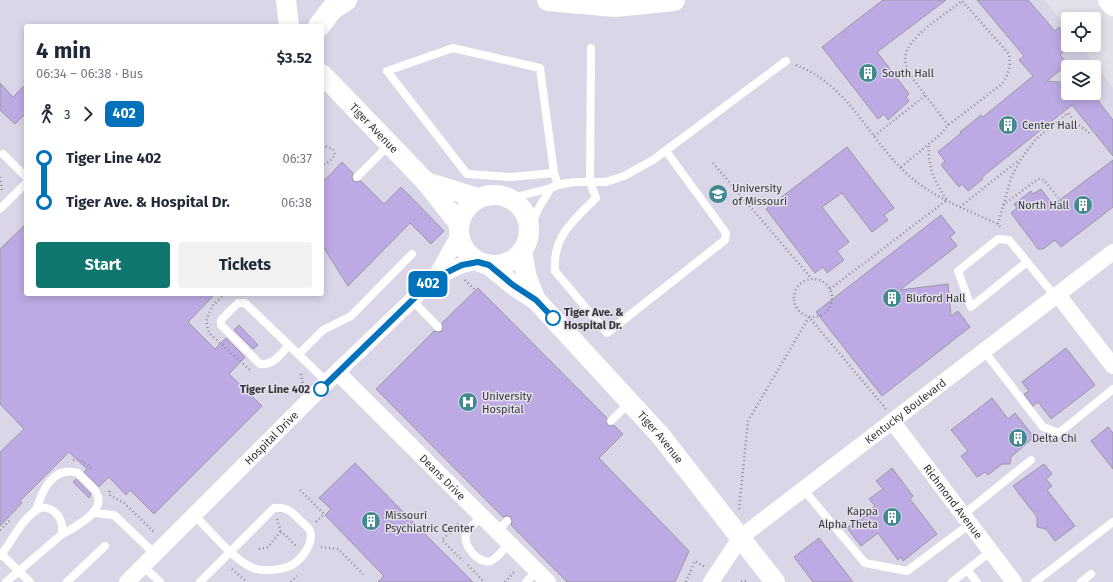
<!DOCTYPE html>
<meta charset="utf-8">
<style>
body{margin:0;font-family:"Fira Sans",sans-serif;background:#f2f2f3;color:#1f2937;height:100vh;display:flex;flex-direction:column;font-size:15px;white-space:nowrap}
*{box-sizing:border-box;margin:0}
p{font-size:13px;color:#747a83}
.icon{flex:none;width:22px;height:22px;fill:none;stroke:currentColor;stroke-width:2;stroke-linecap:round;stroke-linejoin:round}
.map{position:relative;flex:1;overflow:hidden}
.sheet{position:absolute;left:24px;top:24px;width:300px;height:272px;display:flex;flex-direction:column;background:#fff;border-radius:4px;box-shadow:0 2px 10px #0003}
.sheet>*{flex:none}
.badge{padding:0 8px;border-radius:6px;font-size:14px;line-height:26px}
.tools{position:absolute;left:1061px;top:12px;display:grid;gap:8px}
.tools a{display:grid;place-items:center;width:40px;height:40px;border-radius:4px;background:#fff;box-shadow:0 2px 10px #0003;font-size:20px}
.map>.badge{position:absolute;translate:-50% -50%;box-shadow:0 0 0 2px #fff}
.legs{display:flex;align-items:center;gap:6px;height:44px;padding:0 12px;font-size:13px}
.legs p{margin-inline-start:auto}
.head{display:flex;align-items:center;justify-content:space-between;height:68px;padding:0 12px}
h1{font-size:22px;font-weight:700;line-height:30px}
.button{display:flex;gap:8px;margin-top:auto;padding:8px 12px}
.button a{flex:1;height:46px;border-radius:4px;background:#0f766e;color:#fff;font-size:16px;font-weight:700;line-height:46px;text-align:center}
.button a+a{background:#f2f2f3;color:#1f2937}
ul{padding:0 12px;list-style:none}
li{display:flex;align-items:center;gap:14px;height:44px;font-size:15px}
li i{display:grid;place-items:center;width:6px;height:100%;margin:0 5px;background:currentColor}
li i::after{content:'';width:10px;height:10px;margin:-5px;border:3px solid;border-radius:50%;background:#fff}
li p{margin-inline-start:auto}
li:first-child i{background:linear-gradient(#0000 50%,currentColor 0)}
li:last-child i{background:linear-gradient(currentColor 50%,#0000 0)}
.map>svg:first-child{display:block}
</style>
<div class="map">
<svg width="1113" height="582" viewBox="0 0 1113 582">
<rect width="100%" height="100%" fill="#e3e0eb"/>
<!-- built -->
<path fill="#dad5e7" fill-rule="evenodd" d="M0 0H1045L1068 30V45H1080L1113 88V582H0ZM26 26H322V294H26ZM1068 67H1094V93H1068Z"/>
<!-- building -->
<path fill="#bda9e4" stroke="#9b98a3" d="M883 0H946L877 52 909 94 906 97 909 101 888 120 884 114 878 119 822 47Z
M977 0H1028L1055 31 1059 27 1068 37V48L1060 55 1068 64 1047 81 1068 83V93H1092L1113 120V156L1072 105 982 177 983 179 968 191 962 184 959 187 941 165 945 161 938 152 961 133 960 132 981 115 983 117 1033 76 1019 60 1024 56Z
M0 83 13 97 26 84V113L15 124 0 110Z
M847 147 894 208 884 215 888 220 872 232 842 193 822 207 849 242 837 251 844 260 827 273 823 267 815 273 766 209Z
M1113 160V207L1061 247 1055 240 1043 249H1038L1011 213 1017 208 1014 204 1031 191 1033 194 1041 189 1053 205Z
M342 162 353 173 352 176 353 181 356 182 361 181 384 204 401 187 444 231 431 244 410 223 348 286 322 245V183Z
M941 215 955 233 950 237 957 246 900 290 948 284 951 316 958 311 970 327 882 396 816 312Z
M26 224V294H215L188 322 215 349 226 338 245 357 229 374 262 406 154 514 130 490 126 495 109 477 99 487 84 472 87 469 69 452 20 501 22 503 0 526V452L24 429 0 404V249Z
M478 288 607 418V425L610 426 614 425 623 434 599 458 689 551 675 582H567L511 525 512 522 511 517 508 516 503 517 376 389 434 331 439 332 442 331 443 326 442 323Z
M239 325 258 345 253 349 234 330Z
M1066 348 1095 385 1051 419 1038 402 1033 406 1024 394 1029 391 1022 382Z
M992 398 1008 419 1015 413 1034 437 1011 457 1010 464H1002L988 475 985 472 977 477 961 456 968 451 951 430Z
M1108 427 1113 433V469L1091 441Z
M355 463 417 526 473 582H378L384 576 325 515 331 509 319 498Z
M1044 464 1052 474 1046 479 1052 486 1047 490 1075 526 1055 541 1046 529 1037 527V517L1013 486Z
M892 468 913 496 910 499 937 534 903 561 901 557 898 560 878 533 861 546 847 528 875 506 869 499 883 489 876 481Z
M76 479 91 494 89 498 73 482Z
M819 538 853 582H813L794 557Z"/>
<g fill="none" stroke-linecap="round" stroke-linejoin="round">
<!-- path -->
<path stroke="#8f8c94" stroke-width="2.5" stroke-dasharray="1 3" stroke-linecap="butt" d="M796 65C851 87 866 136 907 174 932 197 967 210 998 224L1002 229
M874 136 926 95
M322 145 333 149 335 155 329 162 322 165
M713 163 811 278
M901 167 941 134 948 125 1002 84C1009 74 1011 66 1009 54L962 1C946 14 907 37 905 57 905 64 908 70 910 75L948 125
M0 177 2 190
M1003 205 1038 179 1044 180 1058 198
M960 207 1019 160
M998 224 1011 178 1021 159 1036 139 1068 113 1076 123 1091 134
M794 298a19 19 0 1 1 38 0a19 19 0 1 1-38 0Z
M465 280 475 290
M830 289 947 200C935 182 927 167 929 144
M225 294 212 306 206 321 209 333 250 370
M301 374 303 384
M73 460C82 459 87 464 93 470
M300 490 324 514 316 522
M109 491 110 495 124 503 154 532
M739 509 748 421 809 317 886 409
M277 519 281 531 297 547
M458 524 442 540 463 561
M0 530 10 520
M321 547 338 549 363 574
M259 549 268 547 281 531
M468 565 484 582
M232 569 247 582
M291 582 297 576
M505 582 515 571
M686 582 695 561 705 567
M741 582 746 581"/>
<!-- service -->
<path stroke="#fff" stroke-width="8" d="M591 48 590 182 596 198C574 220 552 237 555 271L607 333 725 240 726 233 666 151
M3 154 26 177
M554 173 511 177 467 174 387 71 453 48 540 68 554 173 558 185
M357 177 389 145
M512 198 551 188 558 185 574 182H606L624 176 653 160 786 61
M0 209 26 183
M530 229 538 209 551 188
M1027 262 971 307 958 271 998 239 1009 240 1055 296
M412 300 438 327
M289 345C281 354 273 366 260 364L221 325V320L238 303H245L327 382
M984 351 1043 427 1059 433 1113 389
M299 354 323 330 351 316 412 254
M611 421 630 402
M803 489 865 563 907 571 970 524
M36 510C41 496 48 475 65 472 69 471 74 472 78 473 83 479 94 486 97 494 106 512 73 528 61 535
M94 513 114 515 155 554
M194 515C211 531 232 559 253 568 263 572 283 570 292 565 302 559 316 541 309 529 306 525 301 522 298 518 290 510 285 507 274 508L200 582
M963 515 1031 460
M483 516C478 521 470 526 467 532 460 544 479 565 491 561 498 558 504 548 510 543
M497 531 507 521
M0 553 30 582
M0 556C12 542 19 523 35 511 49 500 67 519 61 535L6 582
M143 566 160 582
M967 570 977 582
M67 582 105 546
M526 582 537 571
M952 582 991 551
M1035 582 1113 522
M1081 582 1091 574"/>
<!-- minor -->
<g stroke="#fff" stroke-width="16">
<path d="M435 278 462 265 478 262"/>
<path d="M1058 295 1113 366"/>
<path id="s1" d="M337 372 548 582"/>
<path id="s2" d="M892 421 1014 582"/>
<path id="s3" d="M127 582 337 372 435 278 459 235"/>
<path id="s4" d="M711 582 741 537 1113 252"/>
</g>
<!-- tertiary -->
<g stroke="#fff" stroke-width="20">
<path d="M286 0 289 26"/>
<path id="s5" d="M322 74 426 182 459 224"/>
<path d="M426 182 478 198"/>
<circle cx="494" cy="230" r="35"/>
<path d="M522 252 527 278 536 300"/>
<path id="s6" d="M489 265 513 285 536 300 660 435 775 582"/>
</g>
<!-- primary -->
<path stroke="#fff" stroke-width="22" d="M548 0 615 6 674 0
M1109 0 1113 5
M319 26 332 9 346 0"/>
</g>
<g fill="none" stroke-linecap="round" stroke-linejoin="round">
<!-- line-1 casing -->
<g stroke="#fff" stroke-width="9">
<path id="line-1" d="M321 389 435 278 462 265 478 262 489 265 513 285 536 300 553 318"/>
</g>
<!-- line-1 -->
<use href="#line-1" stroke="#0072bc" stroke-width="6"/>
</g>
<!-- icons -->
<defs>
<g id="building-disc" transform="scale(1)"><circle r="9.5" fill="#428991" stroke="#e3e0eb"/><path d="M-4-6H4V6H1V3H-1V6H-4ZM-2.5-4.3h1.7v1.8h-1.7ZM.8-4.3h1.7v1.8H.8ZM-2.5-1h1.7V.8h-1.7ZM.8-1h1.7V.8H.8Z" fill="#fff"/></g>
<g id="university-disc" transform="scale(1)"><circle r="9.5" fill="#428991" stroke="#e3e0eb"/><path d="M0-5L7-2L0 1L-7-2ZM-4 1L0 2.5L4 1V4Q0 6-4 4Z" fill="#fff"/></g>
<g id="hospital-disc" transform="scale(1)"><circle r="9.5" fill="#428991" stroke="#e3e0eb"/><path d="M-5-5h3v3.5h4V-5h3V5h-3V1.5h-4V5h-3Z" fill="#fff"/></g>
</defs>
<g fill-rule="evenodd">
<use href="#building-disc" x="868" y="73"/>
<use href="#building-disc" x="1008" y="125"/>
<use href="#university-disc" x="718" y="194"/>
<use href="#building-disc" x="1083" y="205"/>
<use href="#building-disc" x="892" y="298"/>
<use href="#hospital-disc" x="468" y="402"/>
<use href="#building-disc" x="1018" y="438"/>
<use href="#building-disc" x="892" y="517"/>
<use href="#building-disc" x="371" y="521"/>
</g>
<!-- markers -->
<g fill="#fff" stroke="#0072bc" stroke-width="2">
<circle cx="553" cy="318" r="7"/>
<circle cx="321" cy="389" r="7"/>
</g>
<g text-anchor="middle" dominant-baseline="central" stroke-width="3" stroke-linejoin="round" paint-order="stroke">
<!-- poi labels -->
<g font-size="11" fill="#37353a" stroke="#e3e0eb" text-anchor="start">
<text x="882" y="73">South Hall</text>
<text x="1022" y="125">Center Hall</text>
<text x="732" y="188">University<tspan x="732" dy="13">of Missouri</tspan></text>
<text x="1069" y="205" text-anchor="end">North Hall</text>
<text x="906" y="298">Bluford Hall</text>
<text x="482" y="396">University<tspan x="482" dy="13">Hospital</tspan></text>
<text x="1032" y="438">Delta Chi</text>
<text x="878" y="511" text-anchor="end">Kappa<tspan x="878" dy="13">Alpha Theta</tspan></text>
<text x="385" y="515">Missouri<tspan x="385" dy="13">Psychiatric Center</tspan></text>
</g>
<!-- street labels -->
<g font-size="11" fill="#37353a" stroke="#e3e0eb">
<text stroke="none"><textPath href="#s5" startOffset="75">Tiger Avenue</textPath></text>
<text stroke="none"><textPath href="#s4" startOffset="261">Kentucky Boulevard</textPath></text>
<text stroke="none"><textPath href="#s6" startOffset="244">Tiger Avenue</textPath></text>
<text stroke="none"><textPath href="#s3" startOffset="204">Hospital Drive</textPath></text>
<text stroke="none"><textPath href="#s1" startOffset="149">Deans Drive</textPath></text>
<text stroke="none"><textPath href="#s2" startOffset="101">Richmond Avenue</textPath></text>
</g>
<!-- stop labels -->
<g font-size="11" font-weight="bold" fill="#37353a" stroke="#e3e0eb" text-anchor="start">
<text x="564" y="312">Tiger Ave. &amp;<tspan x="564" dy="13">Hospital Dr.</tspan></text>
<text x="310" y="389" text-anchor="end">Tiger Line 402</text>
</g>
</g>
</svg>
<div class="tools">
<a><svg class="icon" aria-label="locate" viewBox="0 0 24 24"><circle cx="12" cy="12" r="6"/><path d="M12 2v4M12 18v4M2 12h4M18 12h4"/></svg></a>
<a><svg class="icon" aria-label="layers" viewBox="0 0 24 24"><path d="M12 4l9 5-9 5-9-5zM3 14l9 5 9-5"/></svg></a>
</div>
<b class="badge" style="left:428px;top:284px;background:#0072bc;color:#fff">402</b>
<section class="sheet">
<div class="head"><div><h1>4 min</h1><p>06:34 – 06:38 · Bus</p></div><b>$3.52</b></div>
<div class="legs"><svg class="icon" aria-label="walk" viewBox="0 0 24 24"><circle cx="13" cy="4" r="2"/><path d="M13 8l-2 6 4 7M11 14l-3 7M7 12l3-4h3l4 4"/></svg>3<svg class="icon" aria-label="forward" viewBox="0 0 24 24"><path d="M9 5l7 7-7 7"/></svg><b class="badge" style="background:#0072bc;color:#fff">402</b></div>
<ul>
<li><i style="color:#0072bc"></i><b>Tiger Line 402</b><p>06:37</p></li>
<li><i style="color:#0072bc"></i><b>Tiger Ave. &amp; Hospital Dr.</b><p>06:38</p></li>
</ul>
<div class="button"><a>Start</a><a>Tickets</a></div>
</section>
</div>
